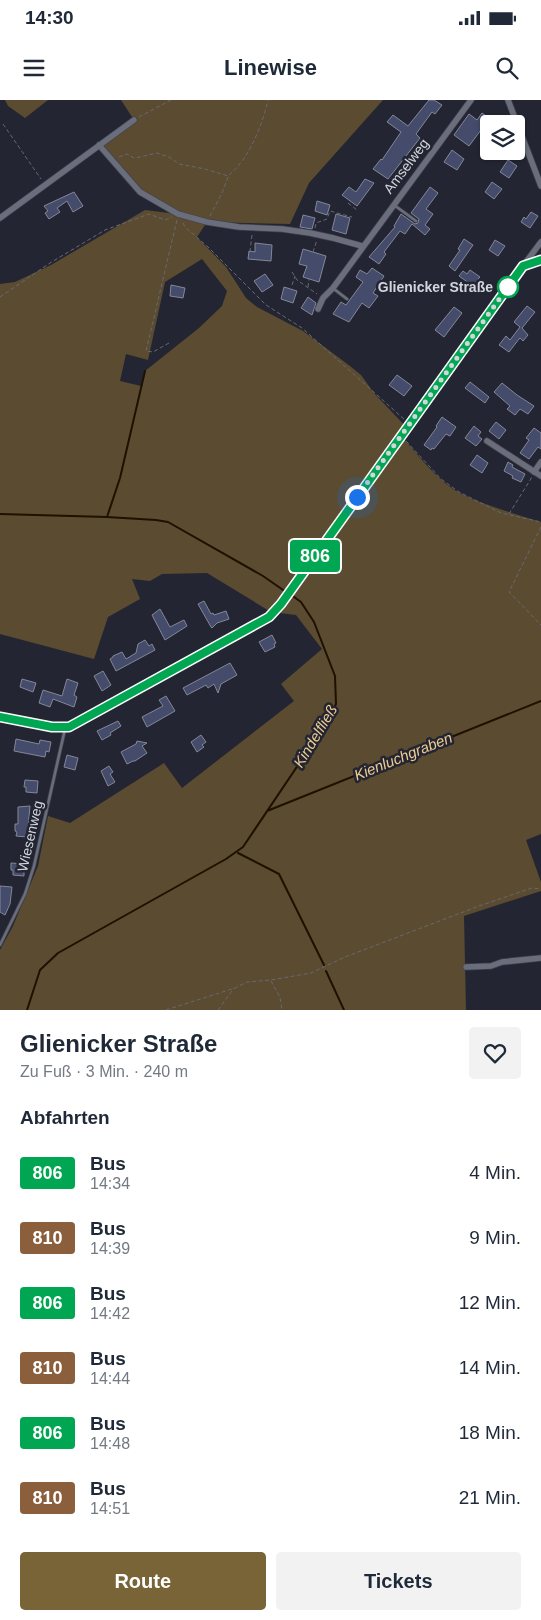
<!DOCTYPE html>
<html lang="de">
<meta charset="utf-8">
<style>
body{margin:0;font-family:Arial,sans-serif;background:#f2f2f3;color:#1f2937;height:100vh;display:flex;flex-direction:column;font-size:19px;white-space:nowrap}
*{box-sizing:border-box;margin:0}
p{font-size:16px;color:#747a83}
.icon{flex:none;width:28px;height:28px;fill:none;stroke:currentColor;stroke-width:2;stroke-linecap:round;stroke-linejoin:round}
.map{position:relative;height:910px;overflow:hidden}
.side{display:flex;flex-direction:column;background:#fff;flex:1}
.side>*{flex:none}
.badge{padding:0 10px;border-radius:4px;font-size:18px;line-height:32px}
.controls{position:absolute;left:480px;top:15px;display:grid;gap:10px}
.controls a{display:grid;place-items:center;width:45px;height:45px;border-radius:5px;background:#fff;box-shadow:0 1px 4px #0004;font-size:25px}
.you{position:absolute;width:25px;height:25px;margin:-12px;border:4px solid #fff;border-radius:50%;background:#1a73e8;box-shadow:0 0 0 8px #1a73e833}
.map>.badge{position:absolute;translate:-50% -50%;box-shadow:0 0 0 2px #fff}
h2{padding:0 20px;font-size:19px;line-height:45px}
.round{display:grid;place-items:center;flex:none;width:52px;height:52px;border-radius:5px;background:#f2f2f3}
.head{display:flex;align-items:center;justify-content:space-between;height:85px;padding:0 20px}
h1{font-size:24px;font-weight:800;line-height:38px}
.button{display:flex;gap:10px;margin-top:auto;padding:10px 20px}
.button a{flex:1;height:58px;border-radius:5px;background:#796437;color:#fff;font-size:20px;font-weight:800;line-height:58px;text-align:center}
.button a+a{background:#f2f2f3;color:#1f2937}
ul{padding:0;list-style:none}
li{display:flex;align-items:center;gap:15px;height:65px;padding:0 20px}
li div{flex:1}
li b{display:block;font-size:19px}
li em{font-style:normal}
li .badge{min-width:55px;font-weight:700;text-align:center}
.status{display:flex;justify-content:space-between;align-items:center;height:35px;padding:0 25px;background:#fff;direction:ltr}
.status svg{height:14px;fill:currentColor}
header{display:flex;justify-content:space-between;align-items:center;height:65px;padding:0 20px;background:#fff;font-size:22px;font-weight:800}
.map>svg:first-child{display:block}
</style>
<div class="status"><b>14:30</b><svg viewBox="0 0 49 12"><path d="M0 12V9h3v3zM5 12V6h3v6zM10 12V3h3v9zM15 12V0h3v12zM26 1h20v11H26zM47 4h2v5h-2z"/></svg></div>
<header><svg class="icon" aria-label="menu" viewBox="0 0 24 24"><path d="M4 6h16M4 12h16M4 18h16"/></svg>Linewise<svg class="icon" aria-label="search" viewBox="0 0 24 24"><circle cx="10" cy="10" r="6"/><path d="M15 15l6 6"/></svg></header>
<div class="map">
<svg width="541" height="910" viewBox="0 0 541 910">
<rect width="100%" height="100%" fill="#232632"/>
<!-- green -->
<path fill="#5b4b31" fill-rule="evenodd" d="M5 0H48L25 18 8 6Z
M121 0H383L309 83 290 124 207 122 197 137 226 167 246 198 257 207 303 231 350 266 361 275 374 293 407 328 401 336C419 355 436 380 460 393 485 406 514 413 541 422V734L526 740 541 782V791L464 816 466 910H0V850L13 826 38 766 48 716 70 723 164 663 182 688 294 601 281 584 322 549 296 515 271 512 207 473 162 474 150 481 132 479 140 499 108 517 94 559 0 534V184L15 182 51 165 145 110 177 114 140 92 99 45 134 20ZM202 159 227 191 222 206 199 228 145 271 141 286 120 281 126 254 148 260 165 182Z"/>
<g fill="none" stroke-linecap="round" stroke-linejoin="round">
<!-- stream -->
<path stroke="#1e1100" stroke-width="2" d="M0 414 107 417 156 420 168 422 263 476 286 492
M107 417 120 378 145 271
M267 711 541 601
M238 753 279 774 324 865
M326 871 344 910
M27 910 40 870 58 853 226 759 243 747 327 622 336 604 335 576 314 522 301 502 290 494"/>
</g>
<!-- building -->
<path fill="#444b6b" stroke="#848796" d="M429 0H434L442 5 435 14 432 12 416 34 420 38 388 79 373 69 381 59 382 60 401 32 387 22 393 15 408 26Z
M482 13 489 18V29L484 26 469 46 454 35 469 14 477 20Z
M452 50 464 59 457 70 444 62Z
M508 60 517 66 509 78 500 72Z
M365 79 374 83 357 106 342 95 349 87 356 92Z
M492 82 502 89 494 99 485 92Z
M430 87 438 93 426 109 433 114 425 125 430 129 425 135 412 124 405 134 400 131 384 152 386 154 379 164 369 157 395 127 394 126 401 114 415 124 418 123 419 119 411 113Z
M74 92 83 106 73 112 67 101 57 108 60 112 49 119 45 113 48 111 44 106Z
M317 101 330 105 327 115 315 111Z
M531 112 538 116 530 128 521 122 524 117 526 119Z
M336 114 350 118 346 134 332 130Z
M303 115 315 118 312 129 300 127Z
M464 139 473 145 455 171 449 166 460 150 458 149Z
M495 140 505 146 498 156 489 150Z
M255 143 272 145 271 161 248 159 249 151 255 152Z
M303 149 326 156 319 182 303 177 307 166 299 164Z
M372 168 384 176 373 193 378 196 369 208 362 203 349 222 333 214 341 202 346 205 363 182 356 177 360 170 367 174Z
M470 170 480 177 478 179 480 180 473 186 459 176 463 171 467 174Z
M265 174 273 185 262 192 254 181Z
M171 185 185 188 183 198 170 196Z
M284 187 297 191 293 203 281 199Z
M308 197 316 203 312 215 301 208Z
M527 206 535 212 522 228 528 235 523 241 520 238 519 239 509 252 499 245 506 236 510 240 520 227 514 222Z
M454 207 462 213 444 237 435 230Z
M397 275 412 286 404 296 389 285Z
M470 282 489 297 485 303 465 288Z
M502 283 517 295 534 306 528 314 520 309 515 315 507 309 510 306 494 292Z
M442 317 456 327 450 336 446 334 434 349 432 348 431 350 424 345 437 327 436 326Z
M496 322 506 330 499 339 489 331Z
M474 326 481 332 478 336 482 339 476 346 465 338Z
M534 328 541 333V349L538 347 529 359 520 353 529 340 526 338Z
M477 355 488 363 482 373 470 365Z
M508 362 513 365 512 367 525 374 521 382 512 378 513 376 504 371Z
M204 501 211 514 213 513 214 515 226 511 229 519 217 523 212 528 211 527 198 504Z
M160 509 170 527 184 520 187 526 165 540 152 515Z
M272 535 276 543 274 544 275 547 265 552 259 542Z
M145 540 149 546 152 544 155 550 116 571 110 559 113 557V556L122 552 126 559 136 553 138 544Z
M230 563 237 575 221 584 218 593 214 584 208 588 206 585 187 595 183 588Z
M103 571 111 585 102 591 94 576Z
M22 579 36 583 33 592 20 587Z
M67 579 78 583 74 595 77 597 74 607 53 599 50 607 39 603 43 590 62 596Z
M166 596 175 611 147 627 142 617 163 606 159 600Z
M118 621 121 626 110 633 111 635 102 640 97 631Z
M201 635 206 642 202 645 204 647 197 652 191 642Z
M16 639 39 644 40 640 51 642 49 652 46 651 45 657 14 651Z
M137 641 147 643 142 646 147 653 135 661H133L127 664 121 652 136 644Z
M67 655 78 658 75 670 64 667Z
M109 666 113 672 110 674 115 682 108 686 101 671Z
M25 680 38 681 37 693 26 692V687H24Z
M30 706 27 737 16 736 17 732 15 731V724H18V707Z
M11 763 24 764V776L13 775V770H11Z
M0 786 12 787 10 804 5 815 0 812Z"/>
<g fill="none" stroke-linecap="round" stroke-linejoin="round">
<!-- service casing -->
<g stroke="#40424c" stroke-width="4">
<path id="service" d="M394 105 416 121
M334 189 347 199
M0 845 25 794 34 766 65 629"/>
</g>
<!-- minor casing -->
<g stroke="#40424c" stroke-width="7">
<path id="minor" d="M508 0 541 86
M99 45 140 92 178 114 207 122 239 127 282 129 310 133 333 138 362 146
M0 118 134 20
M523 166 541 142
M318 209 323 198 333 188 471 0
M487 341 541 376
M534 372 541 362
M466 867 491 866 502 862 541 858"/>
</g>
<!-- tertiary casing -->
<g stroke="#40424c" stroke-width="8">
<path id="tertiary" d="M0 617 52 627H69L269 517 300 477 523 166 541 160"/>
</g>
<!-- path -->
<path stroke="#666973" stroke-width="1" stroke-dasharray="4 2.5" stroke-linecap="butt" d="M139 17 171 0
M3 24 41 79
M119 57 127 54 134 58 140 57 157 53 169 57 179 64 205 69 228 76C249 59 262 26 268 0
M348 103 357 110
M210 116 222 93 228 77
M183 123 185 127 208 147 266 205 302 228 405 320
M315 128 316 123 327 119 330 111 352 117
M252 135 250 151 253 152
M313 152 317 140
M292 172 297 180 317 194
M292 185 295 176
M308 187 309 179
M0 197 50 163 105 130 149 114 165 120 172 117
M169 243 153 252 146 251 177 120
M406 341 441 379 459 392 501 413 541 422
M509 414 532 377
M541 427 509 492 541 525
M271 881 280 897 282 910
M166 910 235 888 247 882 271 880 311 873 345 857 479 806 532 788 541 789
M218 910 234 888"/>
<!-- service -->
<use href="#service" stroke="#6a6e7c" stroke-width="2.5"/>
<!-- minor -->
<use href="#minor" stroke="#6a6e7c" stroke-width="5.5"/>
<!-- tertiary -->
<use href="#tertiary" stroke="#6a6e7c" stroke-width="7"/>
</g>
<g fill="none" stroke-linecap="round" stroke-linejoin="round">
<!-- line casing -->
<g stroke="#fff" stroke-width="11">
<path id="line" d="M0 617 52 627H69L269 517 281 504 523 166 541 160"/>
</g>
<!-- line -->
<use href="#line" stroke="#00a651" stroke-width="8"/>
<!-- walk -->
<path stroke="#d3d5dd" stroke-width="5" stroke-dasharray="0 9" d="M357 397 508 187"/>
</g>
<!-- markers -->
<circle fill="#fff" stroke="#00a651" stroke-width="2.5" cx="508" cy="187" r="10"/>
<g text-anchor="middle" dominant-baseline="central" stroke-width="5" stroke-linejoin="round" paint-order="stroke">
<!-- street labels -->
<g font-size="14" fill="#d3d5dd" stroke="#232632">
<text transform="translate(406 66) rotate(-53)">Amselweg</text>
<text transform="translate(30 736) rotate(-77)">Wiesenweg</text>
</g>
<!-- stop labels -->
<g font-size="14" font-weight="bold" fill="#d3d5dd" stroke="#232632" text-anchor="end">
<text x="493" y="187">Glienicker Straße</text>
</g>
<!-- water labels -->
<g font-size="15" font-style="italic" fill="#eecb91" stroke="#232632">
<text transform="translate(315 636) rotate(-59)">Kindelfließ</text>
<text transform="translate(403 656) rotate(-22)">Kienluchgraben</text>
</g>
</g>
</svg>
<div class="controls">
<a><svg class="icon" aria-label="layers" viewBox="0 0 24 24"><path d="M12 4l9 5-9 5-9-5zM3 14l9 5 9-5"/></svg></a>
</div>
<div class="you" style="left:357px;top:397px"></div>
<b class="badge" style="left:315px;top:456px;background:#00a651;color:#fff">806</b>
</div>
<section class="side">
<div class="head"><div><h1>Glienicker Straße</h1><p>Zu Fuß · 3 Min. · 240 m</p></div><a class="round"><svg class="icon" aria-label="heart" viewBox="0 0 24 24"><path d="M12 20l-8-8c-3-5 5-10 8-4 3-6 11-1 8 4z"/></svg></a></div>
<h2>Abfahrten</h2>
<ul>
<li><span class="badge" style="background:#00a651;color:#fff">806</span><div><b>Bus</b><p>14:34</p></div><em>4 Min.</em></li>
<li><span class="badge" style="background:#8b5e3c;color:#fff">810</span><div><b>Bus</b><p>14:39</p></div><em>9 Min.</em></li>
<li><span class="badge" style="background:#00a651;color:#fff">806</span><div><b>Bus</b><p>14:42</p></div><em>12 Min.</em></li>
<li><span class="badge" style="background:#8b5e3c;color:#fff">810</span><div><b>Bus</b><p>14:44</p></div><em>14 Min.</em></li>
<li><span class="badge" style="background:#00a651;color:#fff">806</span><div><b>Bus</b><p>14:48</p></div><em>18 Min.</em></li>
<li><span class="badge" style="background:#8b5e3c;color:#fff">810</span><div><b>Bus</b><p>14:51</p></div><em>21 Min.</em></li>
</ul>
<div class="button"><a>Route</a><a>Tickets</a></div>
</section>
